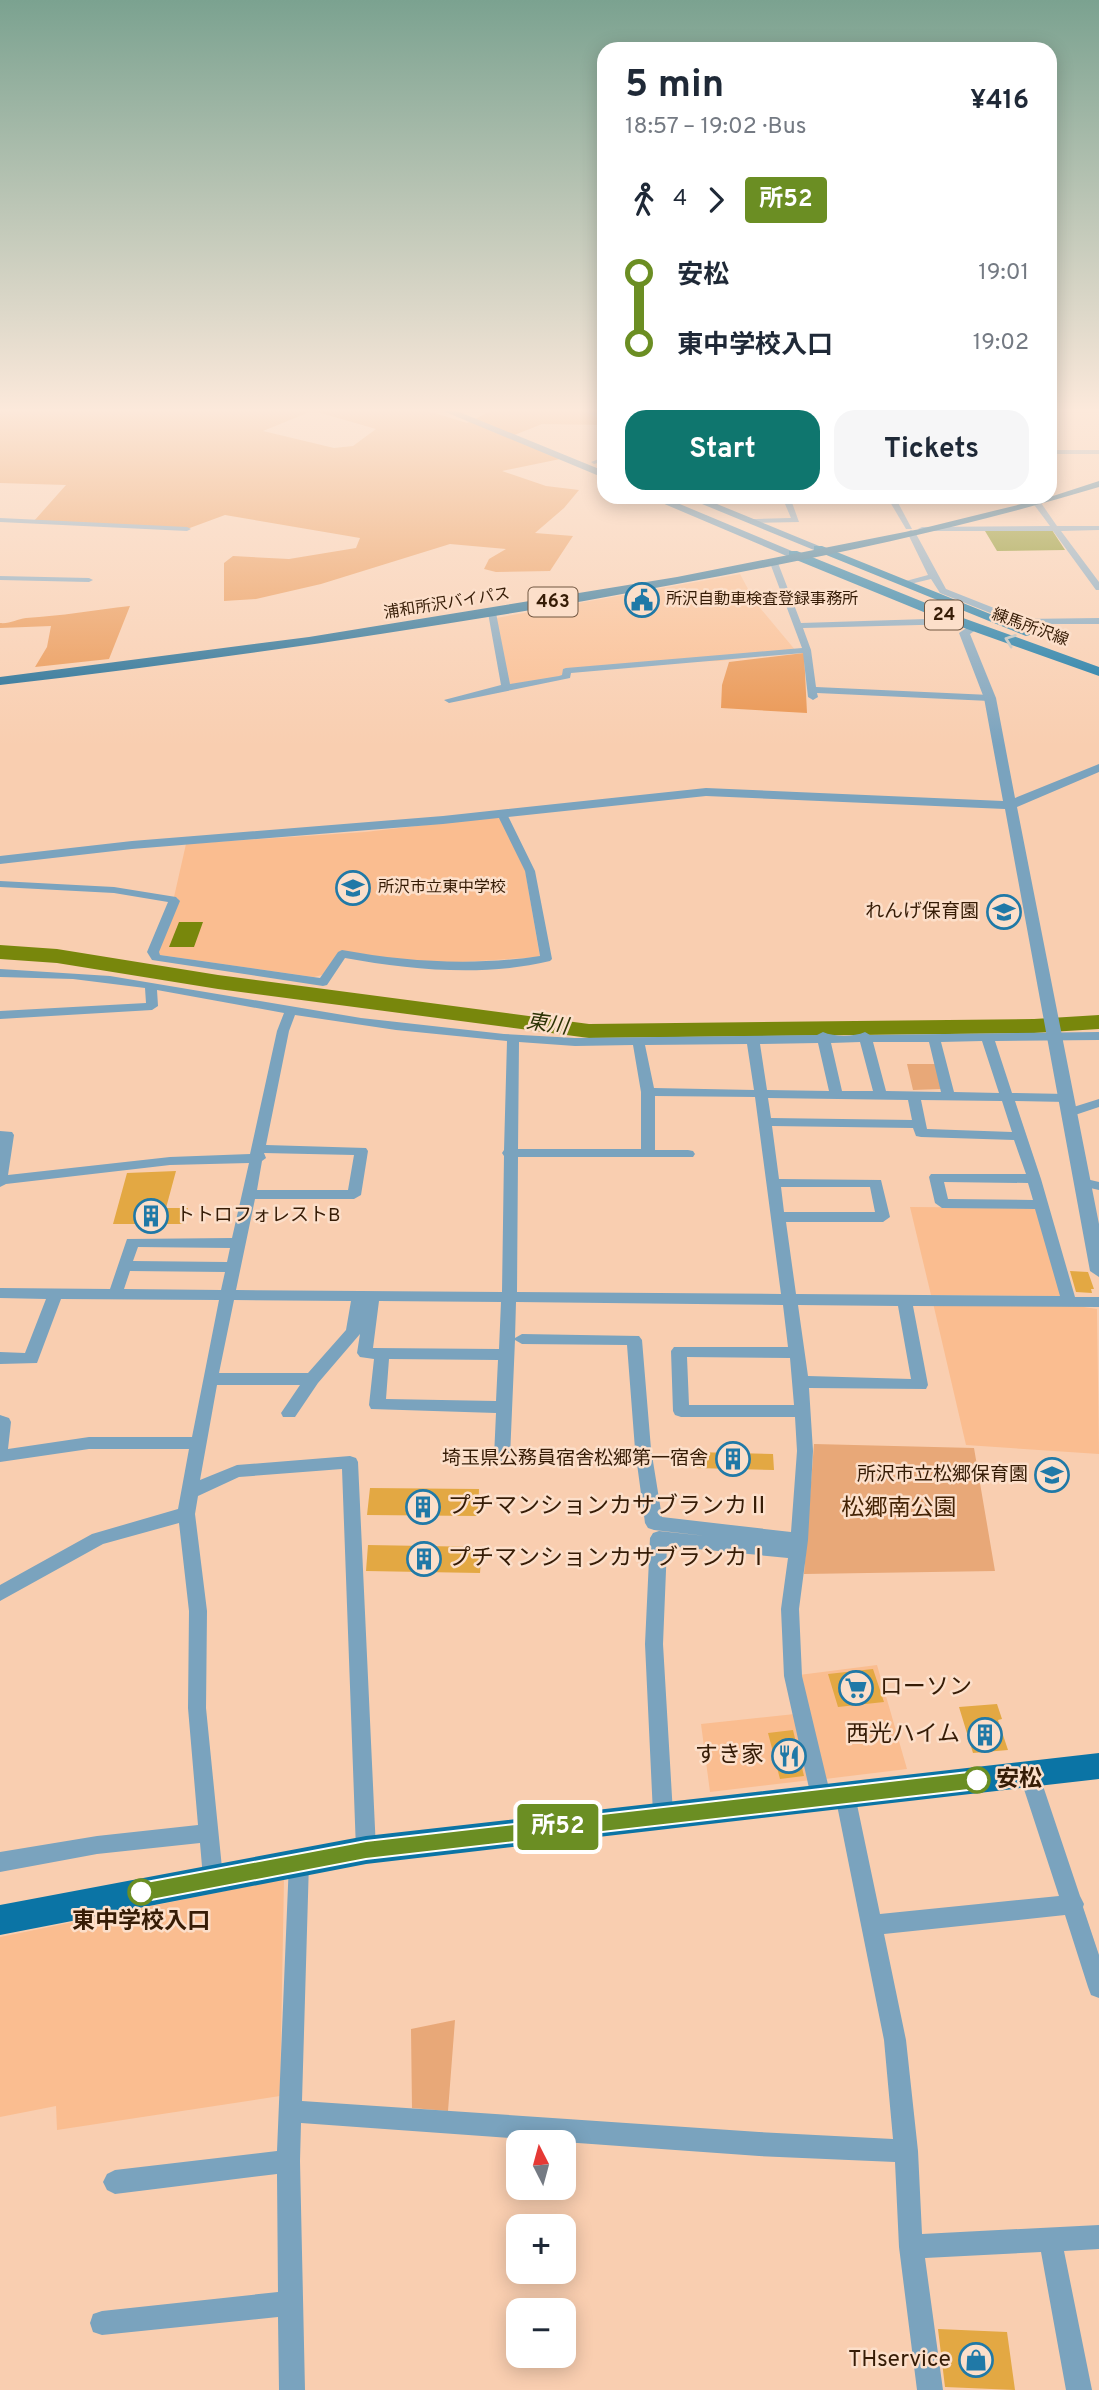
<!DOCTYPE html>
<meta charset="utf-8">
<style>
body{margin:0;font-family:Overpass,"Noto Sans JP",sans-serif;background:#f6f6f7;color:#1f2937;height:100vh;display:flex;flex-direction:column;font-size:26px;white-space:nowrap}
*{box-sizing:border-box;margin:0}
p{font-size:23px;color:#747a83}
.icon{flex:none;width:38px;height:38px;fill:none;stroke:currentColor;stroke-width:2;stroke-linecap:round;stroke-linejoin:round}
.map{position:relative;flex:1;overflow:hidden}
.sheet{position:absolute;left:597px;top:42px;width:460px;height:462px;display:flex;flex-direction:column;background:#fff;border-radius:21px;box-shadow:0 4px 18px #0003}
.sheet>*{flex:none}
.badge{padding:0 14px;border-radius:5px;font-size:24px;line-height:46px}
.needle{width:46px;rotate:354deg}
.buttons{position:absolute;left:506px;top:2130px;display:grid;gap:14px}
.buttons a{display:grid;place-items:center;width:70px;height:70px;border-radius:14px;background:#fff;box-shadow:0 4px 18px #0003;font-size:35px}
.map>.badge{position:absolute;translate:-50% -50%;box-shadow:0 0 0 4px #fff}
.legs{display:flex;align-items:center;gap:10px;height:77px;padding:0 28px;font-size:23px}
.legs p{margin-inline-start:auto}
.summary{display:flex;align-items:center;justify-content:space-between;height:119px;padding:0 28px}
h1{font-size:38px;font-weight:700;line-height:52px}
.button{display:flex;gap:14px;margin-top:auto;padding:14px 28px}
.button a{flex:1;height:80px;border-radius:21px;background:#0f766e;color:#fff;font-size:28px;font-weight:700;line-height:80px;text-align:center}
.button a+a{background:#f6f6f7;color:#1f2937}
ul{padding:0 28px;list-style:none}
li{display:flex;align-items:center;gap:24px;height:70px;font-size:26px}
li i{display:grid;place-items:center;width:10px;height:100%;margin:0 9px;background:currentColor}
li i::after{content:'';width:18px;height:18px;margin:-9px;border:5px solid;border-radius:50%;background:#fff}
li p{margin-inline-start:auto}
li:first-child i{background:linear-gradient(#0000 50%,currentColor 0)}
li:last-child i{background:linear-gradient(currentColor 50%,#0000 0)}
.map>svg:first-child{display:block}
</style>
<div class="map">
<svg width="1099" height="2390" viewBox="0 0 1099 2390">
<rect width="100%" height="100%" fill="#f9ceb0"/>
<!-- built -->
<path fill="#fabd90" d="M740 574 755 602 796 651 719 661 655 662 566 671 567 676 509 686 496 618Z
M496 817 501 819 525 870 540 957 431 964 341 951 322 975 314 977 160 955 157 952 178 898 174 897 186 844 365 832Z
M910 1207 1038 1208 1064 1296 931 1295Z
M933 1303 1064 1304 1097 1309 1099 1454 966 1445Z
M877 1665 907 1769 825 1779 799 1675Z
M795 1714 811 1780 710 1792 701 1724Z
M284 1879 280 2096 57 2130 56 2106 0 2117V1937Z"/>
<!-- green -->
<path fill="#e8a878" d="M907 1064H935L941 1089 913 1090Z
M814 1444 974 1448 995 1571 804 1574Z
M455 2020 448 2111 412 2108 411 2029Z"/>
<!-- forest -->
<path fill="#e9944f" d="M0 411H312L263 431 334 448 353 446 376 429 314 411H428L467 423 491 411H604V425L542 424 512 436 565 458 502 471 546 486 579 490 564 508 535 533 573 536 550 571 496 572 484 569 489 559 506 549 450 544 321 584 256 599 224 601V563L233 556 289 559 356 548 360 538 225 515 187 529 34 521 66 485 0 483Z
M130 606 109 659 35 667 47 647 51 626 0 628V623C10 624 17 619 26 618 61 616 95 610 130 606Z
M804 653 807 713 721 708 722 685 729 662Z"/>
<!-- water -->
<path fill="#78870c" d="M1052 530 1065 550 997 551 985 531Z
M179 922H203L194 947H169Z"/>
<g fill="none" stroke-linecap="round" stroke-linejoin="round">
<!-- river -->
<path fill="#78870c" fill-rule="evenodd" d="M0 945 57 949 218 975 589 1024 1034 1019 1099 1015V1029L1034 1033 589 1038 218 989 57 963 0 959Z"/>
</g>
<!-- building -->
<path fill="#e3a843" d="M176 1171 166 1208H188L183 1224H113L127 1173Z
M1070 1271 1088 1272 1094 1289H1091L1092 1293 1076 1292Z
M694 1452 773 1454 774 1470 695 1468Z
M370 1488 479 1489 478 1516 367 1515Z
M368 1545 482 1547 480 1573 366 1571Z
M873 1669 884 1702 838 1707 828 1674Z
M997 1704 1002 1719 998 1720 1008 1750 973 1753 959 1707Z
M793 1730 804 1776 780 1779 768 1733Z
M938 2329 1007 2332 1015 2390 945 2387Z"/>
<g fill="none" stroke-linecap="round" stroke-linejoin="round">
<!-- minor -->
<path fill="#7aa3be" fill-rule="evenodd" d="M584 411 604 415V419L585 412Z
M1050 450H1099V454H1050Z
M604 457V461L594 464 591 462Z
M782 497H790L799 522 753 523V519H756L791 518Z
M887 497H895L912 529H906Z
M1033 500H1039L1057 526H1099V530L1061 531 1099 582V590H1096L1053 531H922L918 529 922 527 1050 526 1032 502Z
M0 518 187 527 191 529 187 531 0 522Z
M911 530 915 532 946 589 1022 619 1099 618V624H1018L940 593 931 579 906 585V581L928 575 907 532Z
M774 561 778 563 801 623 958 618 962 621 958 624 803 628 811 650 816 687 990 695 995 698 990 701 817 693 818 697 813 700 808 697 803 653 571 673 570 678 449 703 444 700 501 685 488 613 492 610 496 613 510 684 559 676 562 675 563 669 566 668 802 648 770 563Z
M0 576 89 578 93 580 89 582 0 580Z
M502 811 507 814 535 871 552 959 550 961C483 977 412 970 345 958L327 985 323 986 152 960 147 952 168 902 114 893 0 887V881L114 887 176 897 180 901 159 952 160 955 320 978 338 952 342 950C408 962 473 966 540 956L525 871 497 814Z
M0 969 110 976 361 1018 504 1034 575 1038 817 1035 823 1032C834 1037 854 1037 865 1032L870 1035 1099 1032V1040L995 1041 1012 1093 1067 1094 1074 1098 1067 1102 1015 1101 1041 1179 1075 1297H1099V1307L913 1306 928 1385 926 1389 809 1388 813 1451 808 1540 799 1609 802 1676 831 1797 828 1803 821 1806 814 1803 811 1797 784 1676 781 1609 788 1558 667 1546 663 1644 673 1814 670 1820 663 1823 656 1820 653 1814 645 1644 650 1538 653 1533 659 1531 706 1536 654 1530 648 1528 645 1523 635 1449 627 1345 522 1344 515 1340 510 1457 508 1461 502 1463 496 1461 494 1457 496 1413 371 1409 369 1405 374 1359 360 1357 357 1353 360 1334 318 1383 295 1417H283L281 1413 300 1385H217L200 1480 237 1465 350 1456 356 1458 358 1462 376 1850 373 1857 366 1859 359 1857 356 1850 342 1469 239 1477 198 1496 195 1514 207 1611 206 1708 223 1878 220 1885 213 1888 206 1885 203 1878 200 1843 97 1854 0 1872V1852L97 1836 198 1825 188 1708 189 1611 179 1523 103 1544 0 1601V1585L92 1534 178 1509 189 1449H89L0 1462V1415L9 1418 11 1422 8 1449 89 1437H192L219 1300 61 1299 37 1363 0 1364V1352L25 1353 46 1299 0 1298V1288L110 1289 127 1239 232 1238 249 1163 170 1165 6 1184 0 1187V1131L12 1132 14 1135 8 1175 170 1157 250 1154 277 1031 284 1013 157 990 158 1006 152 1010 0 1019V1011L146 1003 145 988 73 979 0 977ZM295 1015 396 1030 507 1041 504 1150 502 1153 504 1156 502 1292 236 1290 255 1199H354L361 1195 368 1151 366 1148 266 1145 289 1031ZM982 1041 999 1093 954 1092 941 1042ZM519 1042 575 1046 633 1045 641 1092V1149H518ZM860 1042 873 1091H842L831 1043ZM873 1042H929L941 1092 886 1091ZM818 1043 829 1091 767 1090 760 1044ZM747 1044 754 1090 654 1088 645 1045ZM655 1096 755 1097 781 1294 517 1292 518 1157H693L695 1154 693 1151 688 1150H655ZM768 1098 908 1100 912 1120 771 1118ZM921 1100 1002 1101 1012 1132 927 1129ZM772 1126 913 1128 916 1136 921 1137 1014 1140 1026 1174H931L929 1177 935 1203 942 1208 1035 1209 1060 1296 796 1294 786 1222H883L890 1217 881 1180 779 1179ZM264 1153 354 1155 348 1190H257L262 1161 266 1158ZM944 1182 1028 1183 1033 1200 948 1199ZM781 1187H870L875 1212H784ZM138 1247 230 1248 227 1262 133 1261ZM130 1271 225 1272 221 1290 124 1289ZM234 1300 351 1301 346 1330 308 1373H219ZM379 1301 501 1302 499 1349 373 1348ZM516 1302 783 1305 788 1347H674L671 1351 673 1411 675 1415 681 1417H795L797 1451 791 1532 662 1517 651 1449 642 1340 639 1336 522 1334 515 1338ZM798 1305 898 1306 911 1379 808 1376ZM687 1357 790 1358 794 1405H689ZM389 1359 498 1360 496 1401 386 1399Z
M1099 1099V1107L1069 1117 1062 1113 1064 1110Z
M1082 1178 1099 1182V1190L1077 1185 1075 1182 1077 1179Z
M1029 1765 1036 1768 1039 1774 1080 1896 1084 1904 1083 1907 1099 1955V1998L1091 1995 1088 1987 1065 1915 884 1934 906 2040 918 2151 922 2234 1099 2225V2249L1064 2251 1092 2390H1066L1041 2252 925 2258 943 2390H917L899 2247 895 2162 759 2156 301 2123 300 2161 305 2390H279L278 2317 102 2335 93 2332 90 2323 93 2314 102 2311 278 2292 277 2174 115 2194 107 2190 103 2182 107 2174 115 2170 277 2151 289 1862 292 1855 299 1852 306 1855 309 1862 302 2101 759 2132 893 2139 884 2040 835 1795 838 1789 845 1786 852 1789 855 1795 880 1914 1059 1896 1019 1774 1022 1768Z"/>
<!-- tertiary -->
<path fill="#7aa3be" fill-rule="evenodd" d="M971 625 980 627 970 634 996 698 1015 798 1099 764V772L1017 807 1099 1224V1277L1090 1271 1005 809 706 796 443 824 132 849 0 864V856L132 841 443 816 706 788 1003 801 984 698 959 633Z"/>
<!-- secondary -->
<path fill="#4688b0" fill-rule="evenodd" d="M443 411H457L604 471V478Z
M648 497H663L799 554 789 557Z
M685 497H700L824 548 814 550Z"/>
<!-- primary -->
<path fill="#0b74a5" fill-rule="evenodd" d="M814 546H822L1037 633 1026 636 814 550Z
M789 551H797L963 618 1099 667V676L953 624 789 557Z
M1099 1753V1779L366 1864 0 1935V1905L366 1836Z"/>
<!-- trunk -->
<path fill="#196a94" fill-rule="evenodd" d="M1099 481V487C930 538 757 570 584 601 390 634 195 663 0 685V677L309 637 677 577 920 529 1050 497Z"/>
</g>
<!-- one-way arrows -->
<defs><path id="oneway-chevron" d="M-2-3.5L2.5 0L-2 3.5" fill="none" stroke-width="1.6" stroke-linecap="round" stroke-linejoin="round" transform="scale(1.75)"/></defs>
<use stroke="#b4bfbf" href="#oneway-chevron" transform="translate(1010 640) rotate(-160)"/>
<!-- sky -->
<linearGradient id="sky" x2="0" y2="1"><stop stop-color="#7ba290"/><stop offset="0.55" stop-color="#fce9db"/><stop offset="1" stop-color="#fce9db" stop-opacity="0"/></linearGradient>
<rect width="1099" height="746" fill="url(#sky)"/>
<!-- line-1 -->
<path fill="#6b8e23" stroke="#fff" stroke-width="2" d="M977 1771 983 1774 986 1780 983 1786 977 1789 366 1859 141 1902 134 1899 131 1892 134 1886 141 1883 366 1841Z"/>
<!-- icons -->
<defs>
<g id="civic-ring" transform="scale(1.75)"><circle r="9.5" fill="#fcdfca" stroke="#2079a7" stroke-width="1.5"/><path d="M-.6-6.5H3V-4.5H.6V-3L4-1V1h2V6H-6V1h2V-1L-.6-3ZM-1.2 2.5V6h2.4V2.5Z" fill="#2079a7"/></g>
<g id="school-ring" transform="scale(1.75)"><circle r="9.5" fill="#fcdfca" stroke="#2079a7" stroke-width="1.5"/><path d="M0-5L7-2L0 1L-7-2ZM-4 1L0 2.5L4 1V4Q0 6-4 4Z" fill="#2079a7"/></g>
<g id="building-ring" transform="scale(1.75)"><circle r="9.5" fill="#fcdfca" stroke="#2079a7" stroke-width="1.5"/><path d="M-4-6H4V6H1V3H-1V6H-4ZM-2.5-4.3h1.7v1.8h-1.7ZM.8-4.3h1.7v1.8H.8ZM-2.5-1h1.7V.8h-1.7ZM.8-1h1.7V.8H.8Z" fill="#2079a7"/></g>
<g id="supermarket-ring" transform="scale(1.75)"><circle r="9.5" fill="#fcdfca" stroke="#2079a7" stroke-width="1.5"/><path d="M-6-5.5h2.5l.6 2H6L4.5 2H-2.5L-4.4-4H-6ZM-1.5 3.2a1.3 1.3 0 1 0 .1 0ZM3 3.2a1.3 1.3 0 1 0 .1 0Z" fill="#2079a7"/></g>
<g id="restaurant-ring" transform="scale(1.75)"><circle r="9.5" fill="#fcdfca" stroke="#2079a7" stroke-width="1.5"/><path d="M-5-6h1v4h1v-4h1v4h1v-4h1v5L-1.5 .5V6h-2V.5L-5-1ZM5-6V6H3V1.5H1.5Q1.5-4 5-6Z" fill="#2079a7"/></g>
<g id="shop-ring" transform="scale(1.75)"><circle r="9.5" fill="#fcdfca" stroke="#2079a7" stroke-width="1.5"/><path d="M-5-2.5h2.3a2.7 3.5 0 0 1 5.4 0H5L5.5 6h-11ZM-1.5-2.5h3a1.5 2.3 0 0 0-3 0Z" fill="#2079a7"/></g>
</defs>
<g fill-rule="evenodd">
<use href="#civic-ring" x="642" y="600"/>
<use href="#school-ring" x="353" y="888"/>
<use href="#school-ring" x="1004" y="912"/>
<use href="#building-ring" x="151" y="1216"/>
<use href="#building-ring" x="733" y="1459"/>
<use href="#school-ring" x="1052" y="1475"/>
<use href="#building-ring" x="423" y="1507"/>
<use href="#building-ring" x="424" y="1559"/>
<use href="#supermarket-ring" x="856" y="1688"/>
<use href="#building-ring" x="985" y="1735"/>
<use href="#restaurant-ring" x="789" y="1756"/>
<use href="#shop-ring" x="976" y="2360"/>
</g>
<!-- markers -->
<g fill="#fff" stroke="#6b8e23" stroke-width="3.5">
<circle cx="977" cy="1780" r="12"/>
<circle cx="141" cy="1892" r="12"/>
</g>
<g text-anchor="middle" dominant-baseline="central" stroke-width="5" stroke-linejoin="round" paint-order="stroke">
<!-- far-poi labels -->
<g font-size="16" fill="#361c06" stroke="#fcdfca" text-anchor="start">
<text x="666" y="600">所沢自動車検査登録事務所</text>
<text x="378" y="888">所沢市立東中学校</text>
</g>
<!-- far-street labels -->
<g font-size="16" fill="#361c06" stroke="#fcdfca">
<text transform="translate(447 604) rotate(-9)">浦和所沢バイパス</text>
<text transform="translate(1030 628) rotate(20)">練馬所沢線</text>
</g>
<!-- shield labels -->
<g fill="#fcdfca" stroke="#715641" stroke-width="2">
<rect x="528.5" y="587.5" width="49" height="29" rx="5"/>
<rect x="925" y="600.5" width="38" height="29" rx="5"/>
</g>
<g font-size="18" font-weight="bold" fill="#361c06">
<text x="553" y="602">463</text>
<text x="944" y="615">24</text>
</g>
<!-- poi labels -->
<g font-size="19" fill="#361c06" stroke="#fcdfca" text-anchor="end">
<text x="979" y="912">れんげ保育園</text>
<text x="176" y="1216" text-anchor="start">トトロフォレストB</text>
<text x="708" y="1459">埼玉県公務員宿舎松郷第一宿舎</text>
<text x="1028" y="1475">所沢市立松郷保育園</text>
</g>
<!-- water labels -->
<g font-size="21" font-style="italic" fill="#2c3305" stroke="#fcdfca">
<text transform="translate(547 1025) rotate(8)">東川</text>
</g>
<!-- near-poi labels -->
<g font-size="23" fill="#361c06" stroke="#fcdfca" text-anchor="start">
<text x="448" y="1507">プチマンションカサブランカⅡ</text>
<text x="448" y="1559">プチマンションカサブランカⅠ</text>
<text x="880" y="1688">ローソン</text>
<text x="960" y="1735" text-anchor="end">西光ハイム</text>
<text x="764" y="1756" text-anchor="end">すき家</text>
<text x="951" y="2360" text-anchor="end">THservice</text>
</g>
<!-- near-park labels -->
<g font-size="23" fill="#442305" stroke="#fcdfca">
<text x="899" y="1509">松郷南公園</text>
</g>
<!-- near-stop labels -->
<g font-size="23" font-weight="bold" fill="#361c06" stroke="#fcdfca" text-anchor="start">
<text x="996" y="1780">安松</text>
<text x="141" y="1922" text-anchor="middle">東中学校入口</text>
</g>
</g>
</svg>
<div class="buttons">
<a><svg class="needle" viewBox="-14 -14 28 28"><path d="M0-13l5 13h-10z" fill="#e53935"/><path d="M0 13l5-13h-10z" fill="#747a83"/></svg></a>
<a>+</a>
<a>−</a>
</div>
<b class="badge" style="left:558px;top:1827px;background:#6b8e23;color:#fff">所52</b>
<section class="sheet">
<div class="summary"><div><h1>5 min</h1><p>18:57 – 19:02 · Bus</p></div><b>¥416</b></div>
<div class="legs"><svg class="icon" aria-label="walk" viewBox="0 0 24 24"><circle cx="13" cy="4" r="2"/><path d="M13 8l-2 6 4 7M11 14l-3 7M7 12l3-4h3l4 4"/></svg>4<svg class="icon" aria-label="forward" viewBox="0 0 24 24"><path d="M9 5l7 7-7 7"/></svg><b class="badge" style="background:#6b8e23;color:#fff">所52</b></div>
<ul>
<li><i style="color:#6b8e23"></i><b>安松</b><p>19:01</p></li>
<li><i style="color:#6b8e23"></i><b>東中学校入口</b><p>19:02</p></li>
</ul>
<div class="button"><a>Start</a><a>Tickets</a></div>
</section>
</div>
